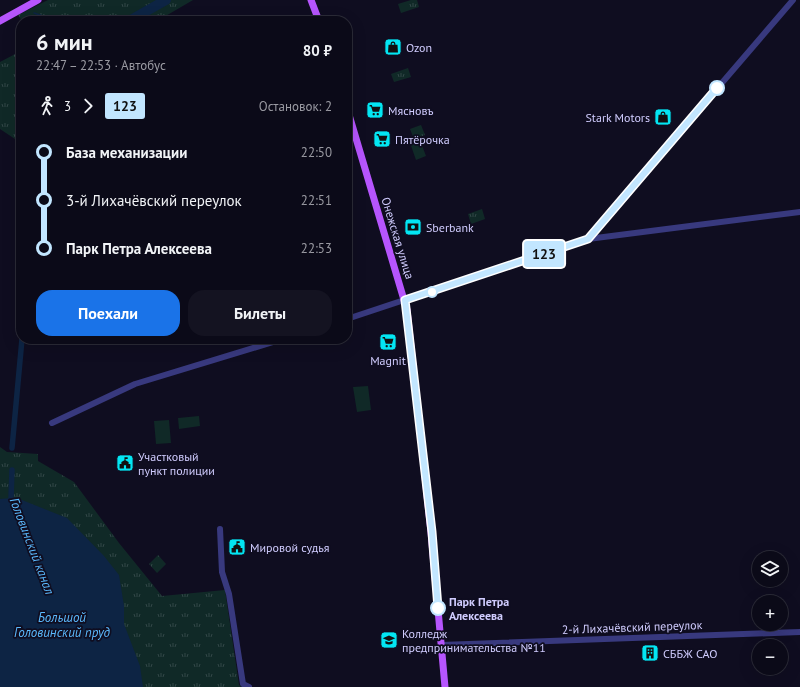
<!DOCTYPE html>
<html lang="ru">
<meta charset="utf-8">
<style>
body{margin:0;font-family:"PT Sans",sans-serif;background:#141321;color:#f1f3f6;height:100vh;display:flex;flex-direction:column;font-size:15px;white-space:nowrap}
*{box-sizing:border-box;margin:0}
p{font-size:13px;color:#9a9aa2}
.icon{flex:none;width:22px;height:22px;fill:none;stroke:currentColor;stroke-width:2;stroke-linecap:round;stroke-linejoin:round}
.map{position:relative;flex:1;overflow:hidden}
.side{position:absolute;left:16px;top:16px;width:336px;height:328px;display:flex;flex-direction:column;background:#0b0a18;border-radius:16px;box-shadow:0 4px 16px #0002,0 0 0 1px #2b2b37}
.side>*{flex:none}
.badge{padding:0 8px;border-radius:3px;font-size:14px;line-height:26px}
.tools{position:absolute;left:752px;top:551px;display:grid;gap:8px}
.tools a{display:grid;place-items:center;width:36px;height:36px;border-radius:50%;background:#0b0a18;box-shadow:0 4px 16px #0002,0 0 0 1px #2b2b37;font-size:20px}
.map>.badge{position:absolute;translate:-50% -50%;box-shadow:0 0 0 2px #fff}
.legs{display:flex;align-items:center;gap:6px;height:44px;padding:0 20px;font-size:13px}
.legs p{margin-inline-start:auto}
.headline{display:flex;align-items:center;justify-content:space-between;height:68px;padding:0 20px}
h1{font-size:22px;font-weight:700;line-height:30px}
.button{display:flex;gap:8px;margin-top:auto;padding:8px 20px}
.button a{flex:1;height:46px;border-radius:16px;background:#1a73e8;color:#fff;font-size:16px;font-weight:700;line-height:46px;text-align:center}
.button a+a{background:#141321;color:#f1f3f6}
ul{padding:0 20px;list-style:none}
li{display:flex;align-items:center;gap:14px;height:48px;font-size:15px}
li i{display:grid;place-items:center;width:6px;height:100%;margin:0 5px;background:currentColor}
li i::after{content:'';width:10px;height:10px;margin:-5px;border:3px solid;border-radius:50%;background:#0b0a18}
li p{margin-inline-start:auto}
li:first-child i{background:linear-gradient(#0000 50%,currentColor 0)}
li:last-child i{background:linear-gradient(currentColor 50%,#0000 0)}
.map>svg:first-child{display:block}
</style>
<div class="map">
<svg width="800" height="687" viewBox="0 0 800 687">
<defs>
<pattern id="park-tufts" width="24" height="20" patternUnits="userSpaceOnUse"><rect width="24" height="20" fill="#102927"/><path d="M3 7l-1-3M5 7V3M7 7l1-3M15 17l-1-3M17 17v-4M19 17l1-3" fill="none" stroke="#324747"/></pattern>
</defs>
<rect width="100%" height="100%" fill="#0f0d20"/>
<!-- grass -->
<path fill="#102927" d="M420 140 426 156 416 160 410 143Z
M368 386 371 410 357 412 353 387Z
M199 416 200 426 179 429 178 418Z
M169 420 171 443 156 444 154 421Z"/>
<!-- park -->
<path fill="url(#park-tufts)" d="M48 0H193L157 21H22L18 15Z
M411 0H417L419 7 401 13 398 4Z
M21 51V143L0 129V62Z
M408 68 411 77 394 82 391 74Z
M421 125 425 135 414 139 410 129Z
M482 209 485 219 471 224 468 214Z
M0 447 7 452 38 454V461L74 482 119 543 162 596 225 590 239 685 242 687H0Z
M158 555 166 564 157 573 149 564Z"/>
<!-- water -->
<path fill="#0d2444" d="M11 498 22 500 67 518 104 556 119 575 124 606V624L140 666 143 687H0V499Z"/>
<g fill="none" stroke-linecap="round" stroke-linejoin="round">
<!-- stream -->
<path stroke="#0d2444" stroke-width="1.5" d="M34 13 58 21
M18 117 21 116"/>
<!-- canal -->
<path stroke="#0d2444" stroke-width="5.5" d="M12 448 22 339
M12 470 11 498 13 505"/>
<!-- river -->
<path stroke="#0d2444" stroke-width="10" d="M129 21 166 0"/>
<!-- minor -->
<path stroke="#38397e" stroke-width="6" d="M588 239 793 0
M347 319 588 239 800 212
M52 423 135 384 283 339
M220 529 222 572 229 594 243 684 249 687
M441 645 800 632"/>
<!-- major -->
<path stroke="#b655fd" stroke-width="7" d="M311 0 319 21
M0 21 38 0
M347 108 407 310 431 532 445 687"/>
</g>
<g fill="none" stroke-linecap="round" stroke-linejoin="round">
<!-- line-1 casing -->
<g stroke="#fff" stroke-width="9">
<path id="line-1" d="M438 608 432 532 405 300 588 239 717 88"/>
</g>
<!-- line-1 -->
<use href="#line-1" stroke="#c2e6ff" stroke-width="6"/>
</g>
<!-- icons -->
<defs>
<g id="shop-square" transform="scale(0.9)"><rect x="-9" y="-9" width="18" height="18" rx="4" fill="#03e6f3" stroke="#0f0d20"/><path d="M-5-2.5h2.3a2.7 3.5 0 0 1 5.4 0H5L5.5 6h-11ZM-1.5-2.5h3a1.5 2.3 0 0 0-3 0Z" fill="#111"/></g>
<g id="supermarket-square" transform="scale(0.9)"><rect x="-9" y="-9" width="18" height="18" rx="4" fill="#03e6f3" stroke="#0f0d20"/><path d="M-6-5.5h2.5l.6 2H6L4.5 2H-2.5L-4.4-4H-6ZM-1.5 3.2a1.3 1.3 0 1 0 .1 0ZM3 3.2a1.3 1.3 0 1 0 .1 0Z" fill="#111"/></g>
<g id="bank-square" transform="scale(0.9)"><rect x="-9" y="-9" width="18" height="18" rx="4" fill="#03e6f3" stroke="#0f0d20"/><path d="M-6-4H6V4H-6ZM0-2.3a2.3 2.3 0 1 0 0 4.6a2.3 2.3 0 1 0 0-4.6Z" fill="#111"/></g>
<g id="civic-square" transform="scale(0.9)"><rect x="-9" y="-9" width="18" height="18" rx="4" fill="#03e6f3" stroke="#0f0d20"/><path d="M-.6-6.5H3V-4.5H.6V-3L4-1V1h2V6H-6V1h2V-1L-.6-3ZM-1.2 2.5V6h2.4V2.5Z" fill="#111"/></g>
<g id="university-square" transform="scale(0.9)"><rect x="-9" y="-9" width="18" height="18" rx="4" fill="#03e6f3" stroke="#0f0d20"/><path d="M0-5L7-2L0 1L-7-2ZM-4 1L0 2.5L4 1V4Q0 6-4 4Z" fill="#111"/></g>
<g id="building-square" transform="scale(0.9)"><rect x="-9" y="-9" width="18" height="18" rx="4" fill="#03e6f3" stroke="#0f0d20"/><path d="M-4-6H4V6H1V3H-1V6H-4ZM-2.5-4.3h1.7v1.8h-1.7ZM.8-4.3h1.7v1.8H.8ZM-2.5-1h1.7V.8h-1.7ZM.8-1h1.7V.8H.8Z" fill="#111"/></g>
</defs>
<g fill-rule="evenodd">
<use href="#shop-square" x="393" y="47"/>
<use href="#supermarket-square" x="375" y="110"/>
<use href="#shop-square" x="663" y="117"/>
<use href="#supermarket-square" x="382" y="139"/>
<use href="#bank-square" x="413" y="227"/>
<use href="#supermarket-square" x="388" y="342"/>
<use href="#civic-square" x="125" y="463"/>
<use href="#civic-square" x="237" y="547"/>
<use href="#university-square" x="389" y="640"/>
<use href="#building-square" x="650" y="653"/>
</g>
<!-- markers -->
<g fill="#fff" stroke="#c2e6ff" stroke-width="2">
<circle cx="717" cy="88" r="7"/>
<circle cx="432" cy="292" r="5"/>
<circle cx="438" cy="608" r="7"/>
</g>
<g text-anchor="middle" dominant-baseline="central" stroke-width="3.5" stroke-linejoin="round" paint-order="stroke">
<!-- poi labels -->
<g font-size="12" fill="#d0ccfe" stroke="#0f0d20" text-anchor="start">
<text x="406" y="47">Ozon</text>
<text x="388" y="110">Мясновъ</text>
<text x="650" y="117" text-anchor="end">Stark Motors</text>
<text x="395" y="139">Пятёрочка</text>
<text x="426" y="227">Sberbank</text>
<text x="388" y="360" text-anchor="middle">Magnit</text>
<text x="138" y="456">Участковый<tspan x="138" dy="14">пункт полиции</tspan></text>
<text x="250" y="547">Мировой судья</text>
<text x="402" y="633">Колледж<tspan x="402" dy="14">предпринимательства №11</tspan></text>
<text x="663" y="653">СББЖ САО</text>
</g>
<!-- street labels -->
<g font-size="12" fill="#d0ccfe" stroke="#0f0d20">
<text transform="translate(398 238) rotate(73)">Онежская улица</text>
<text transform="translate(632 627) rotate(-2)">2-й Лихачёвский переулок</text>
</g>
<!-- stop labels -->
<g font-size="12" font-weight="bold" fill="#d0ccfe" stroke="#0f0d20" text-anchor="start">
<text x="449" y="601">Парк Петра<tspan x="449" dy="14">Алексеева</tspan></text>
</g>
<!-- water labels -->
<g font-size="13" font-style="italic" fill="#5bb9fd" stroke="#0f0d20">
<text transform="translate(32 546) rotate(69)">Головинский канал</text>
<text x="62" y="617">Большой<tspan x="62" dy="15">Головинский пруд</tspan></text>
</g>
</g>
</svg>
<div class="tools">
<a><svg class="icon" aria-label="layers" viewBox="0 0 24 24"><path d="M12 4l9 5-9 5-9-5zM3 14l9 5 9-5"/></svg></a>
<a>+</a>
<a>−</a>
</div>
<b class="badge" style="left:544px;top:254px;background:#c2e6ff;color:#111">123</b>
<section class="side">
<div class="headline"><div><h1>6 мин</h1><p>22:47 – 22:53 · Автобус</p></div><b>80 ₽</b></div>
<div class="legs"><svg class="icon" aria-label="walk" viewBox="0 0 24 24"><circle cx="13" cy="4" r="2"/><path d="M13 8l-2 6 4 7M11 14l-3 7M7 12l3-4h3l4 4"/></svg>3<svg class="icon" aria-label="forward" viewBox="0 0 24 24"><path d="M9 5l7 7-7 7"/></svg><b class="badge" style="background:#c2e6ff;color:#111">123</b><p>Остановок: 2</p></div>
<ul>
<li><i style="color:#c2e6ff"></i><b>База механизации</b><p>22:50</p></li>
<li><i style="color:#c2e6ff"></i><span>3-й Лихачёвский переулок</span><p>22:51</p></li>
<li><i style="color:#c2e6ff"></i><b>Парк Петра Алексеева</b><p>22:53</p></li>
</ul>
<div class="button"><a>Поехали</a><a>Билеты</a></div>
</section>
</div>
